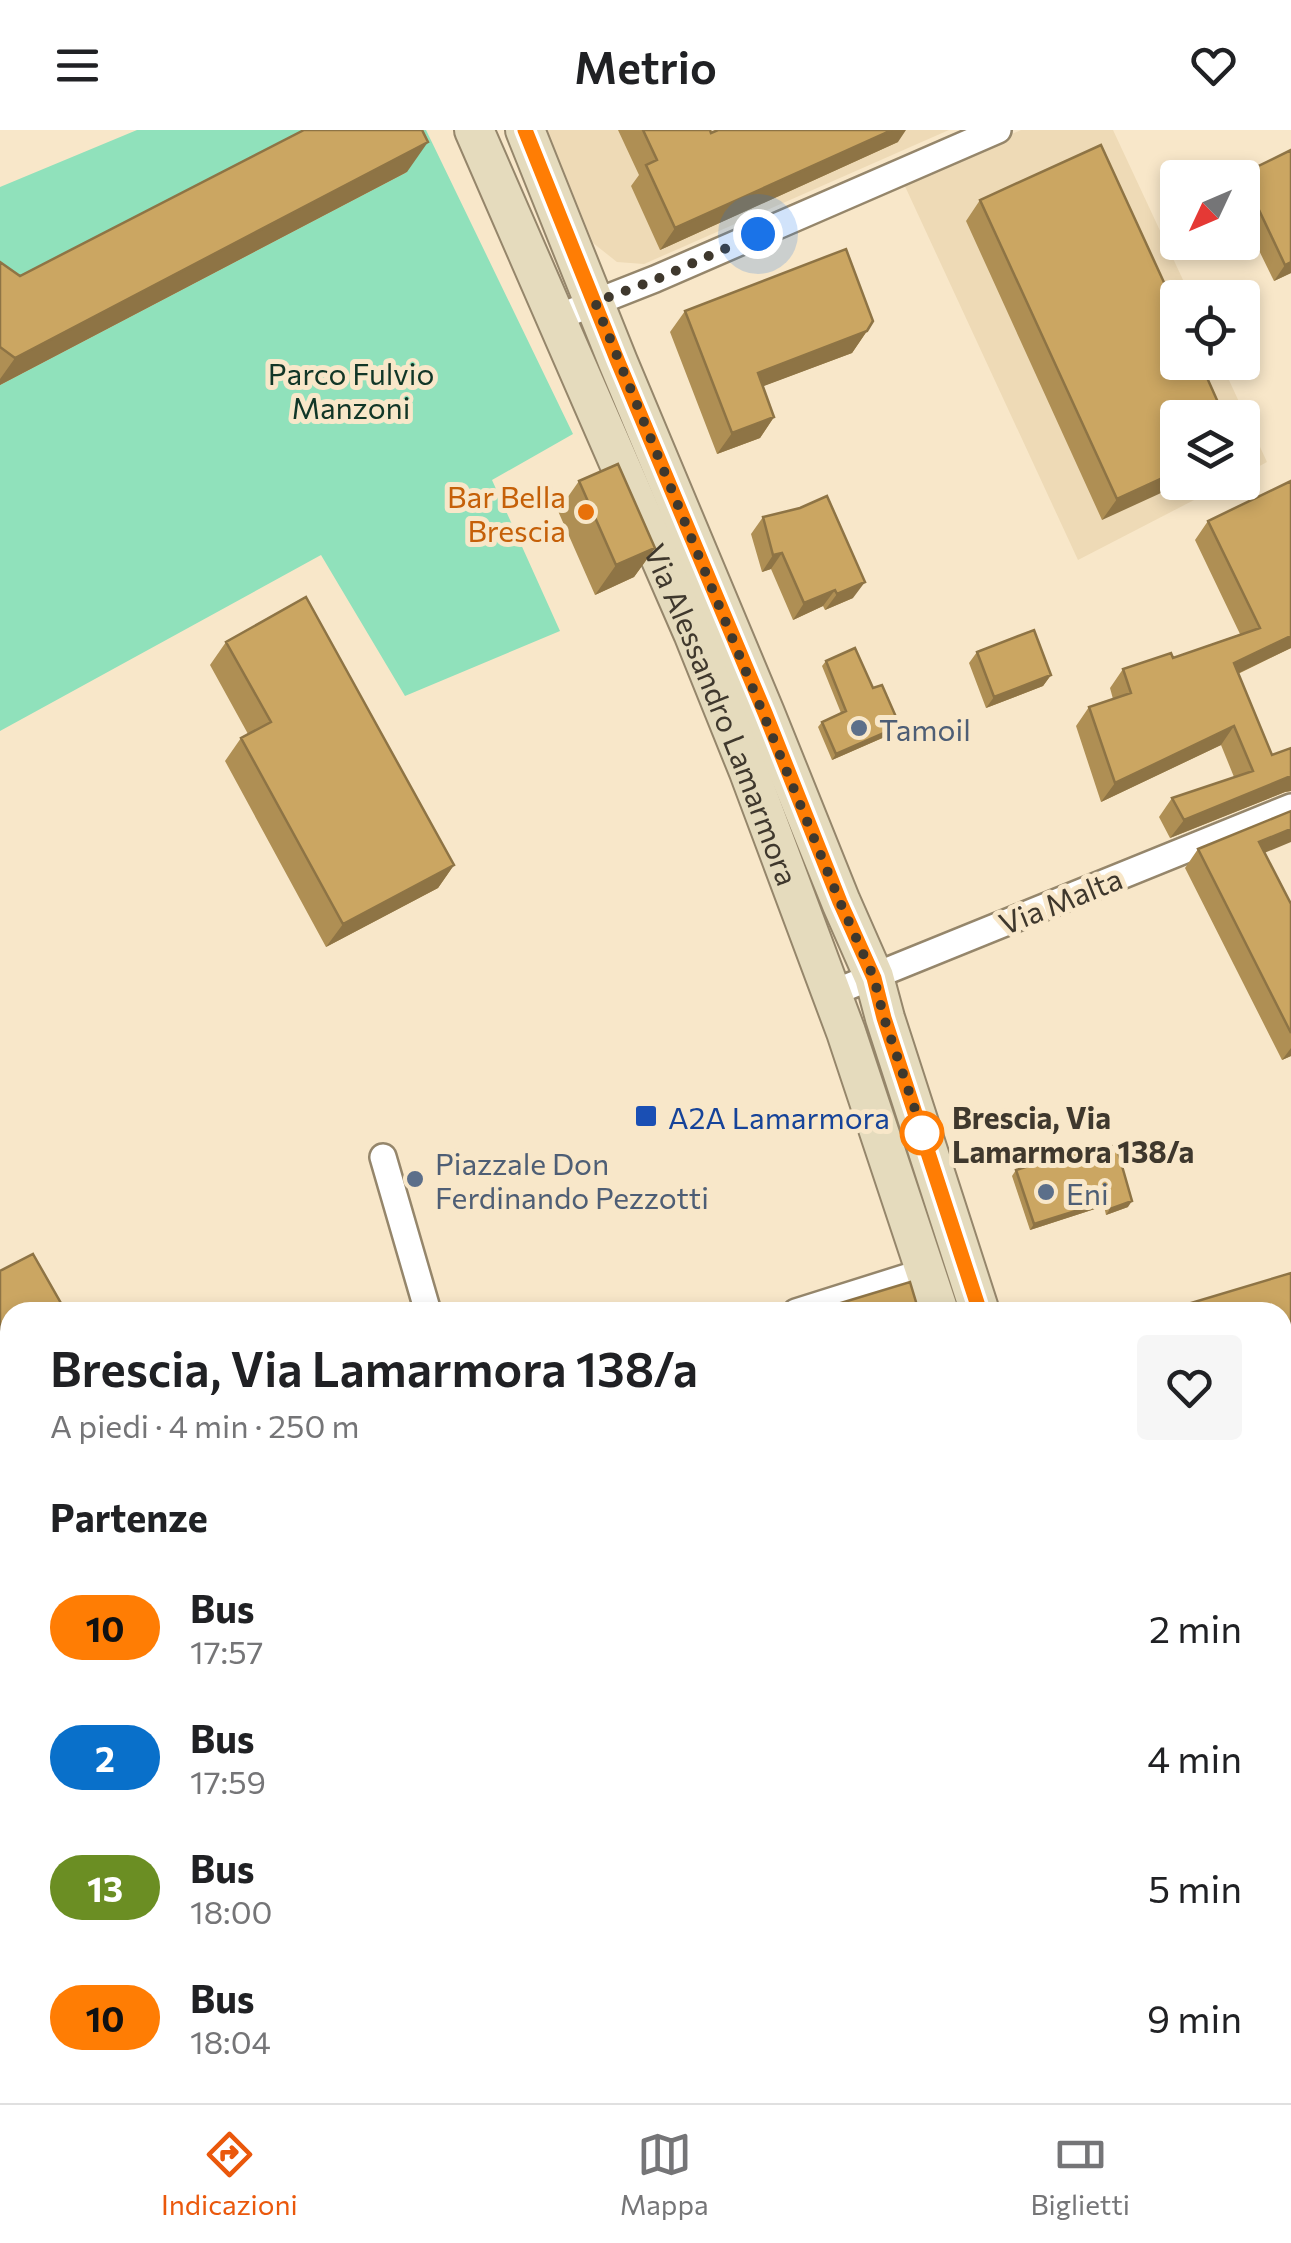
<!DOCTYPE html>
<html lang="it">
<meta charset="utf-8">
<style>
body{margin:0;font-family:Commissioner,sans-serif;background:#f6f6f6;color:#202124;height:100vh;display:flex;flex-direction:column;font-size:38px;white-space:nowrap}
*{box-sizing:border-box;margin:0}
p{font-size:32px;color:#757577}
.icon{flex:none;width:55px;height:55px;fill:none;stroke:currentColor;stroke-width:2;stroke-linecap:round;stroke-linejoin:round}
.map{position:relative;flex:1;overflow:hidden}
.drawer{position:absolute;left:0px;top:1172px;width:1292px;height:802px;display:flex;flex-direction:column;background:#fff;border-radius:30px 30px 0 0;box-shadow:0 5px 15px #0003}
.drawer>*{flex:none}
.badge{padding:0 20px;border-radius:32px;font-size:35px;line-height:65px}
.needle{width:65px;rotate:226deg}
.controls{position:absolute;left:1160px;top:30px;display:grid;gap:20px}
.controls a{display:grid;place-items:center;width:100px;height:100px;border-radius:10px;background:#fff;box-shadow:0 5px 15px #0003;font-size:50px}
.you{position:absolute;width:50px;height:50px;margin:-25px;border:8px solid #fff;border-radius:50%;background:#1a73e8;box-shadow:0 0 0 15px #1a73e833}
.map>.badge{position:absolute;translate:-50% -50%;box-shadow:0 0 0 5px #fff}
h2{padding:0 50px;font-size:38px;line-height:90px}
.round{display:grid;place-items:center;flex:none;width:105px;height:105px;border-radius:10px;background:#f6f6f6}
.headline{display:flex;align-items:center;justify-content:space-between;height:170px;padding:0 50px}
h1{font-size:48px;font-weight:600;line-height:75px}
ul{padding:0;list-style:none}
li{display:flex;align-items:center;gap:30px;height:130px;padding:0 50px}
li div{flex:1}
li b{display:block;font-size:38px}
li em{font-style:normal}
li .badge{min-width:110px;font-weight:700;text-align:center}
header{display:flex;justify-content:space-between;align-items:center;height:130px;padding:0 50px;background:#fff;font-size:45px;font-weight:600}
.tab-bar{display:flex;justify-content:space-around;align-items:center;height:140px;border-top:2px solid #e0e0e0;background:#fff;font-size:28px;color:#757577}
.tab-bar a{display:grid;justify-items:center;gap:5px}
.tab-bar .on{color:#ea580c}
.map>svg:first-child{display:block}
</style>
<header><svg class="icon" aria-label="menu" viewBox="0 0 24 24"><path d="M4 6h16M4 12h16M4 18h16"/></svg>Metrio<svg class="icon" aria-label="heart" viewBox="0 0 24 24"><path d="M12 20l-8-8c-3-5 5-10 8-4 3-6 11-1 8 4z"/></svg></header>
<div class="map">
<svg width="1291" height="1973" viewBox="0 0 1291 1973">
<rect width="100%" height="100%" fill="#f8e7c9"/>
<!-- built -->
<path fill="#eedab6" d="M547 0H949L644 134 617 132 593 113Z
M1021 0H1113L1191 167 1178 168V232L1221 233 1267 332 1243 345 1242 288H1178V352L1227 353 1078 430 903 52Z"/>
<!-- green -->
<path fill="#90e1bb" d="M137 0H341L0 176V57Z
M386 0H426L573 304 492 350 560 501 405 566 321 425 0 601V255L407 42Z
M0 1234 10 1252V1763L0 1746Z
M1291 1780V1936L1282 1939V1783Z
M260 1965H494L470 1973H263Z"/>
<g fill="none" stroke-linecap="round" stroke-linejoin="round">
<!-- minor casing -->
<g stroke="#95866b" stroke-width="30">
<path id="minor" d="M556 188 655 149 998 0
M830 864 1291 677
M383 1027 428 1182
M796 1182 926 1141
M1282 1748 1291 1746
M1282 1946 1291 1943
M0 1958 10 1953"/>
</g>
<!-- tertiary casing -->
<g stroke="#95866b" stroke-width="38">
<path id="tertiary" d="M996 1973 1008 1965
M1046 1973 1063 1965"/>
</g>
<!-- secondary casing -->
<g stroke="#95866b" stroke-width="42">
<g id="secondary">
<path id="s1" d="M474 0 693 503 749 642 846 902 939 1182"/>
<path d="M525 0 618 232 765 583 841 772 874 847 885 888 980 1182"/>
<path d="M1186 1965 1188 1973"/>
<path d="M1232 1965 1234 1973"/>
</g>
</g>
<!-- minor -->
<use href="#minor" stroke="#fff" stroke-width="25"/>
<!-- tertiary -->
<use href="#tertiary" stroke="#fff" stroke-width="32"/>
<!-- secondary -->
<use href="#secondary" stroke="#e5dbbd" stroke-width="38"/>
</g>
<!-- wall -->
<path fill="#af8f54" d="M618 0H710L711 3 898 12 660 120 631 56 639 45Z
M407 42 0 255V132L20 146Z
M1242 44 1291 143 1274 151 1242 86V48H1239Z
M980 70 1225 288 1102 390 966 91Z
M685 181 867 201 852 223 763 256 774 287 760 308 717 324 670 202Z
M579 351 655 418 634 447 595 465 558 381Z
M763 387 853 468 825 480 823 476 793 490 771 439 762 442 751 404Z
M1208 391 1291 518 1238 544 1272 625 1291 618V661L1285 662 1170 708 1159 687 1172 668 1234 647 1221 615 1101 672 1076 596 1089 577 1113 569 1110 558 1123 539 1173 528 1240 504 1195 410Z
M226 512 454 735 438 758 326 817 225 631 241 608 248 604 210 535Z
M977 522 1051 545 1043 556 986 578 969 533Z
M826 531 873 558 900 596 896 602 832 630 818 597 822 592 841 583 822 536Z
M1198 719 1264 723 1291 774V926L1282 930 1185 738Z
M1016 1040 1128 1077 1106 1085 1104 1076 1030 1100 1012 1046Z
M70 1965H157L161 1973H73Z
M704 1965H790L706 1971Z"/>
<!-- shaded-wall -->
<path fill="#8e7445" d="M892 0H906L898 12 660 120 675 98Z
M428 12 407 42 0 255V249L15 228Z
M1291 132V143L1274 151 1285 135Z
M867 201 852 223 743 264 758 243Z
M774 287 760 308 717 324 732 303Z
M1178 341V352H1185L1102 390 1117 369Z
M655 418 634 447 595 465 616 435Z
M782 423 771 439 762 442 773 425Z
M865 452 853 468 825 480 837 464Z
M835 460 823 476 793 490 804 473Z
M1291 506V518L1220 552 1234 533Z
M1051 545 1043 556 986 578 994 567Z
M900 596 896 602 832 630 836 624Z
M1234 596 1221 615 1101 672 1115 653Z
M1291 646V661L1285 662 1170 708 1184 690Z
M1291 699V712L1245 731 1259 712Z
M454 735 438 758 326 817 343 794Z
M1291 918V926L1282 930Z
M1107 1071 1104 1076 1030 1100 1034 1094Z
M1132 1071 1128 1077 1106 1085 1110 1079Z
M10 1195V1204L6 1210 0 1213V1200Z
M1291 1307V1323L1282 1326V1309Z
M1291 1419V1435L1282 1438V1421Z
M1291 1703V1718L1282 1720V1706Z
M10 1830V1843L0 1849V1836Z"/>
<!-- building -->
<path fill="#cba662" stroke="#8e7445" stroke-width="2.5" d="M304 0H422L428 12 15 228 0 217V132L20 146Z
M643 0H710L711 3 718 0H892L675 98 646 35 657 30Z
M1101 15 1178 183V232H1200L1225 288H1178V341L1117 369 980 70Z
M1291 20V132L1285 135 1242 44Z
M846 119 873 191 867 201 758 243 774 287 732 303 685 181Z
M618 334 655 418 616 435 579 351Z
M1291 351V506L1234 533 1272 625 1291 618V646L1184 690 1172 668 1253 641 1234 596 1115 653 1089 577 1131 563 1123 539 1171 523 1173 528 1260 498 1208 391Z
M827 366 865 452 837 464 835 460 804 473 782 423 773 425 763 387 800 378Z
M306 467 454 735 343 794 241 608 271 592 226 512Z
M1034 500 1051 545 994 567 977 522Z
M855 518 873 558 882 555 900 596 836 624 822 592 846 581 826 531Z
M1291 681V699L1259 712 1291 774V903L1198 719Z
M1116 1015 1132 1071 1110 1079 1107 1071 1034 1094 1016 1040 1093 1016 1098 1022Z
M33 1124 66 1182H10V1195L0 1200V1141Z
M1291 1143V1307L1282 1309V1182H1161Z
M910 1152 919 1182H811Z
M1291 1368V1419L1282 1421V1371Z
M1291 1533V1703L1282 1706V1536Z
M0 1772 2 1779 10 1785V1830L0 1836Z
M92 1965H157L161 1973H90Z
M720 1965H790L793 1973H697Z"/>
<g fill="none" stroke-linecap="round" stroke-linejoin="round">
<!-- line casing -->
<g stroke="#fff" stroke-width="22">
<path id="line" d="M525 0 618 232 765 583 840 772 874 848 884 888 980 1182"/>
</g>
<!-- line -->
<use href="#line" stroke="#ff7d04" stroke-width="15"/>
<!-- walk -->
<path stroke="#3f382d" stroke-width="10" stroke-dasharray="0 18" d="M758 104 655 150 595 172 840 772 874 848 884 888 926 1012 922 1003"/>
</g>
<!-- markers -->
<circle fill="#e8710a" stroke="#f8e7c9" stroke-width="4" cx="586" cy="382" r="10"/>
<g fill="#5c6f8a" stroke="#f8e7c9" stroke-width="4">
<circle cx="859" cy="598" r="10"/>
<circle cx="415" cy="1049" r="10"/>
<circle cx="1046" cy="1062" r="10"/>
</g>
<rect fill="#1a4fb4" stroke="#f8e7c9" stroke-width="4" x="634" y="974" width="24" height="24" rx="5"/>
<circle fill="#fff" stroke="#ff7d04" stroke-width="5" cx="922" cy="1003" r="20"/>
<g text-anchor="middle" dominant-baseline="central" stroke-width="10" stroke-linejoin="round" paint-order="stroke">
<!-- park labels -->
<g font-size="30" fill="#113627" stroke="#f8e7c9">
<text x="351" y="242">Parco Fulvio<tspan x="351" dy="34">Manzoni</tspan></text>
</g>
<!-- food labels -->
<g font-size="30" fill="#c56008" stroke="#f8e7c9" text-anchor="end">
<text x="566" y="365">Bar Bella<tspan x="566" dy="34">Brescia</tspan></text>
</g>
<!-- street labels -->
<g font-size="30" fill="#3f382d" stroke="#f8e7c9">
<text stroke="none"><textPath href="#s1" startOffset="635">Via Alessandro Lamarmora</textPath></text>
<text transform="translate(1060 770) rotate(-22)">Via Malta</text>
</g>
<!-- service labels -->
<g font-size="30" fill="#4e5e75" stroke="#f8e7c9" text-anchor="start">
<text x="879" y="598">Tamoil</text>
<text x="435" y="1032">Piazzale Don<tspan x="435" dy="34">Ferdinando Pezzotti</tspan></text>
<text x="1066" y="1062">Eni</text>
</g>
<!-- transit labels -->
<g font-size="30" fill="#164399" stroke="#f8e7c9" text-anchor="start">
<text x="668" y="986">A2A Lamarmora</text>
</g>
<!-- stop labels -->
<g font-size="30" font-weight="bold" fill="#3f382d" stroke="#f8e7c9" text-anchor="start">
<text x="952" y="986">Brescia, Via<tspan x="952" dy="34">Lamarmora 138/a</tspan></text>
</g>
</g>
</svg>
<div class="controls">
<a><svg class="needle" viewBox="-14 -14 28 28"><path d="M0-13l5 13h-10z" fill="#e53935"/><path d="M0 13l5-13h-10z" fill="#757577"/></svg></a>
<a><svg class="icon" aria-label="locate" viewBox="0 0 24 24"><circle cx="12" cy="12" r="6"/><path d="M12 2v4M12 18v4M2 12h4M18 12h4"/></svg></a>
<a><svg class="icon" aria-label="layers" viewBox="0 0 24 24"><path d="M12 4l9 5-9 5-9-5zM3 14l9 5 9-5"/></svg></a>
</div>
<div class="you" style="left:758px;top:104px"></div>
<section class="drawer">
<div class="headline"><div><h1>Brescia, Via Lamarmora 138/a</h1><p>A piedi · 4 min · 250 m</p></div><a class="round"><svg class="icon" aria-label="heart" viewBox="0 0 24 24"><path d="M12 20l-8-8c-3-5 5-10 8-4 3-6 11-1 8 4z"/></svg></a></div>
<h2>Partenze</h2>
<ul>
<li><span class="badge" style="background:#ff7d04;color:#111">10</span><div><b>Bus</b><p>17:57</p></div><em>2 min</em></li>
<li><span class="badge" style="background:#0970ca;color:#fff">2</span><div><b>Bus</b><p>17:59</p></div><em>4 min</em></li>
<li><span class="badge" style="background:#6b8e23;color:#fff">13</span><div><b>Bus</b><p>18:00</p></div><em>5 min</em></li>
<li><span class="badge" style="background:#ff7d04;color:#111">10</span><div><b>Bus</b><p>18:04</p></div><em>9 min</em></li>
</ul>
</section>
</div>
<nav class="tab-bar">
<a class="on"><svg class="icon" aria-label="directions" viewBox="0 0 24 24"><path d="M12 3l9 9-9 9-9-9zM9 14v-3h6M13 9l2 2-2 2"/></svg>Indicazioni</a>
<a><svg class="icon" aria-label="map" viewBox="0 0 24 24"><path d="M3 6l6-2 6 2 6-2v14l-6 2-6-2-6 2zM9 4v14M15 6v14"/></svg>Mappa</a>
<a><svg class="icon" aria-label="tickets" viewBox="0 0 24 24"><path d="M3 7h18v10H3zM15 7v10"/></svg>Biglietti</a>
</nav>
